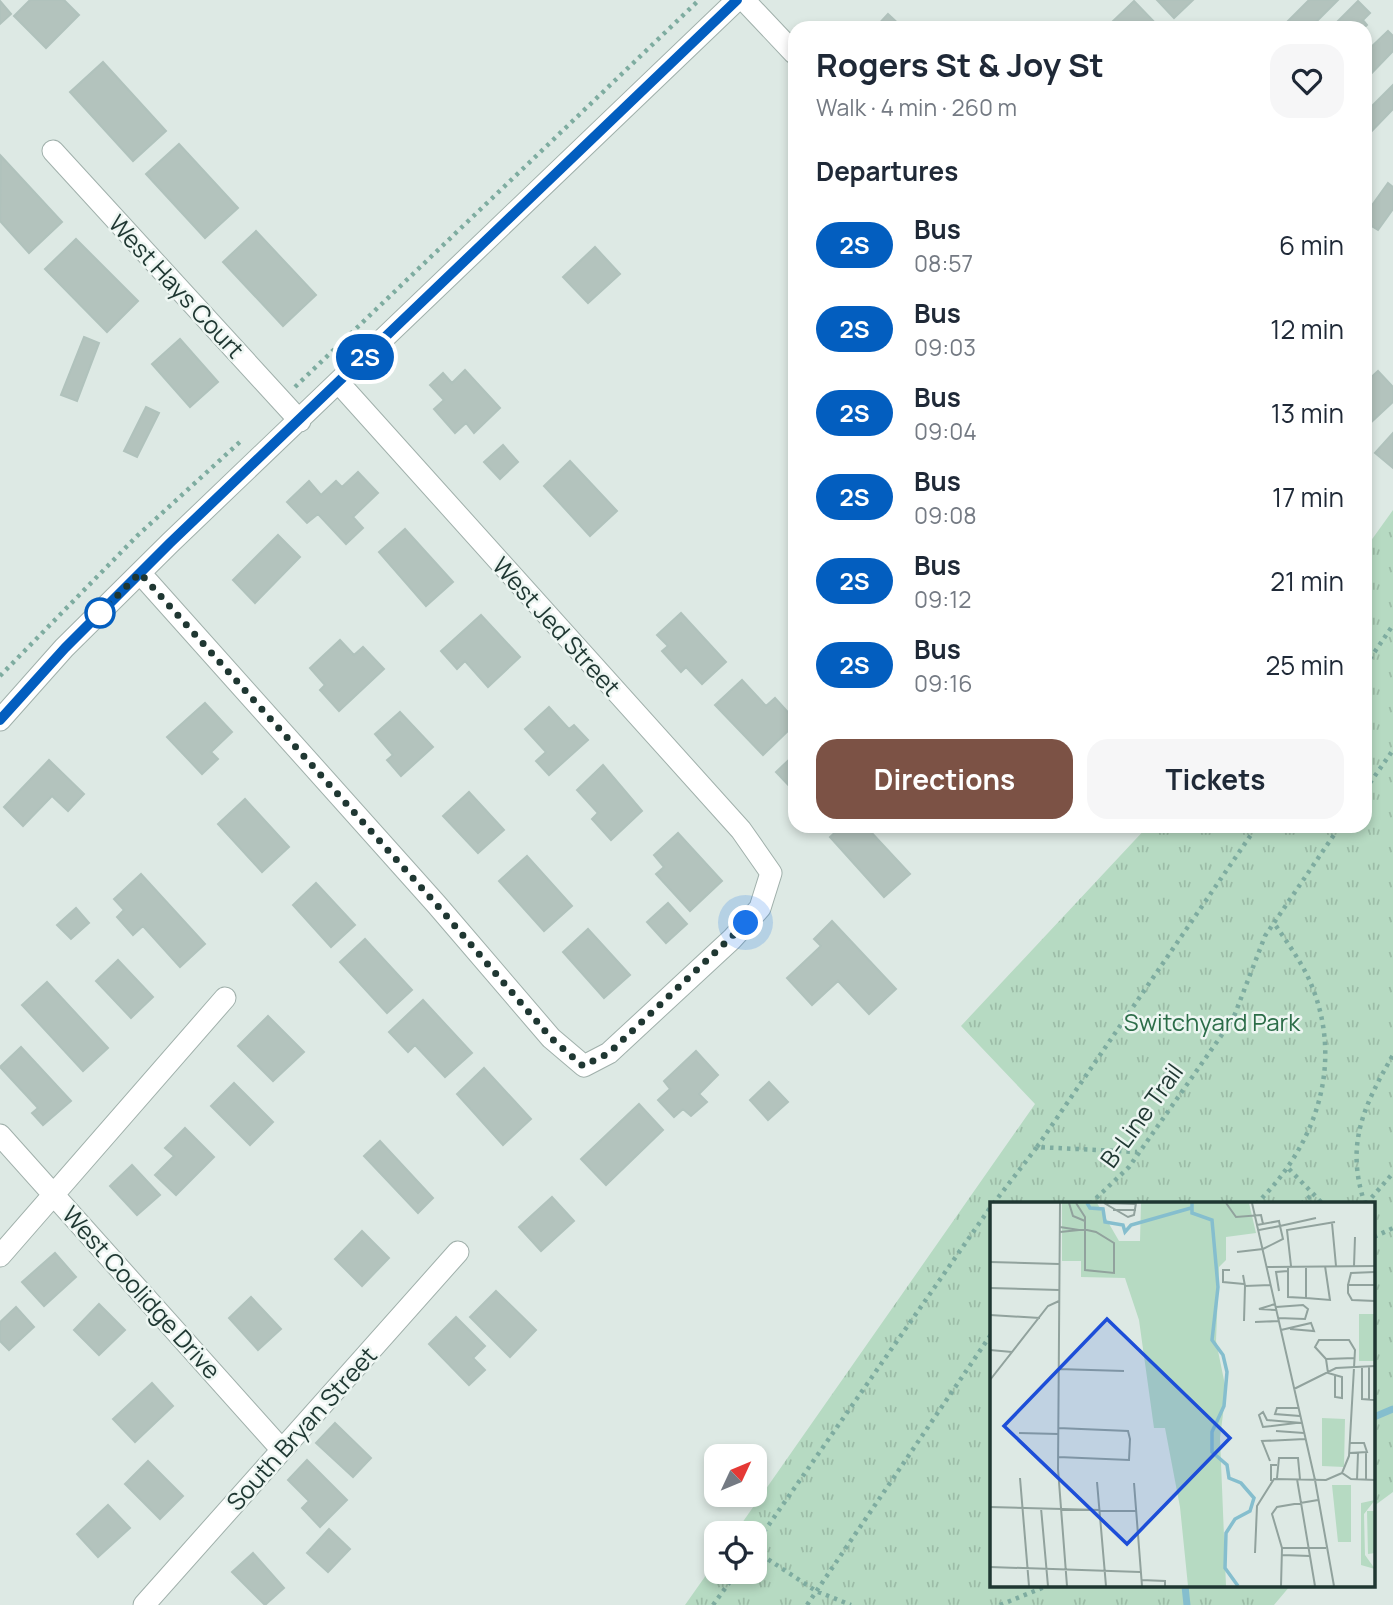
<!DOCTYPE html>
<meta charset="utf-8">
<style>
body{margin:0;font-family:Manrope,sans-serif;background:#f6f6f7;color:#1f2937;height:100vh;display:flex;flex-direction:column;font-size:26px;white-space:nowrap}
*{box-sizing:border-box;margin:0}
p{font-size:23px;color:#747a83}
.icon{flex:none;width:38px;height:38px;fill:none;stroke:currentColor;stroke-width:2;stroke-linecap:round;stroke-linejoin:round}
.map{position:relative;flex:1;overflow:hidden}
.sheet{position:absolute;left:788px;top:21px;width:584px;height:812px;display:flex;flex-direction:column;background:#fff;border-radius:21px;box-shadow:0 4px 10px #0003}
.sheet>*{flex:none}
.badge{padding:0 14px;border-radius:23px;font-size:24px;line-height:46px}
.needle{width:46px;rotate:46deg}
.buttons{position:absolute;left:704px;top:1444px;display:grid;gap:14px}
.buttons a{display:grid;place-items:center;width:63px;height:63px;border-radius:14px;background:#fff;box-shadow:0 4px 10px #0003;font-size:35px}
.you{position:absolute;width:35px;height:35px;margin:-18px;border:5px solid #fff;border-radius:50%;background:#1a73e8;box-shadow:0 0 0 10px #1a73e833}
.map>.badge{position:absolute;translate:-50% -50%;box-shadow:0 0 0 4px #fff}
h2{padding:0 28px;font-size:26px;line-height:63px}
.round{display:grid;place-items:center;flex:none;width:74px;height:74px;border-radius:21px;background:#f6f6f7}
.overview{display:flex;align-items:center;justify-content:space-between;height:119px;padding:0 28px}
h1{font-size:33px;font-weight:700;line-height:52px}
.button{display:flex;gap:14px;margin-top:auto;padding:14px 28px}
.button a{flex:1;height:80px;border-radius:21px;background:#7c5245;color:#fff;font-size:28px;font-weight:700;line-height:80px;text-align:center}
.button a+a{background:#f6f6f7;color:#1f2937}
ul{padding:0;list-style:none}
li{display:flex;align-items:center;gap:21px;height:84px;padding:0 28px}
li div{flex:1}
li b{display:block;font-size:26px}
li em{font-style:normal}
li .badge{min-width:77px;font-weight:700;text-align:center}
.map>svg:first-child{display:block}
</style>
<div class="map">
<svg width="1393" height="1605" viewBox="0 0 1393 1605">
<defs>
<pattern id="park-tufts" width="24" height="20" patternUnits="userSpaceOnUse" patternTransform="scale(1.75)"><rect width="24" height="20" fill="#b6dac2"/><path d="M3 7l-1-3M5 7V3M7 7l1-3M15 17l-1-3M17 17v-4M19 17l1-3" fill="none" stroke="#9cbca7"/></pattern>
</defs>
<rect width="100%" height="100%" fill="#dde9e4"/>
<!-- park -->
<path fill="url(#park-tufts)" d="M1393 510V1492L1374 1506V1204H992V1586H1290L1274 1605H685L716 1561V1572H754V1533H735L1035 1104 961 1026 1148 826H1365V549Z"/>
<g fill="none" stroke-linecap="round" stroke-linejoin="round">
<!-- stream -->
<path stroke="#85bece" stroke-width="7" d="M1374 1417 1393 1409
M1185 1586 1187 1605"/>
</g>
<!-- building -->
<path fill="#b3c3bd" stroke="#b0c2bc" stroke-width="2" d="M30 0H64L79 15 46 48 14 16Z
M1157 0H1193L1174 18Z
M1309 0H1338L1310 28H1281Z
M0 1 11 14 0 24Z
M1134 1 1160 28H1116L1111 23Z
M1358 1 1370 13 1363 20 1367 25 1364 28H1331Z
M888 14 903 28H875Z
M1388 31 1393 36V51L1365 80V53Z
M103 62 166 131 133 161 70 92Z
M1393 85V109L1370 133 1365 129V113Z
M179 144 238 208 205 238 146 174Z
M1 156 62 222 29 253 0 221Z
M1388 183 1393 187V209L1378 230 1365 222V215Z
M256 231 316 295 283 326 223 262Z
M76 239 138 301 107 332 45 269Z
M595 247 620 274 588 303 563 277Z
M84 337 99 343 77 401 61 395Z
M180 339 218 382 190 407 152 364Z
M465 370 500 408 474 433 466 423 455 433 434 409 444 400 430 385 443 373 452 383Z
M1378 371 1393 387V402L1365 428V383Z
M146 407 159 413 137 457 124 451Z
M1393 433V468L1375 453Z
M503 445 518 462 500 479 484 462Z
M570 461 617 511 590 536 544 486Z
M358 472 378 493 353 517 363 528 346 544 318 514 307 523 287 502 309 481 321 495 336 481 342 487Z
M405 529 453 582 426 606 379 552Z
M278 535 300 557 255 603 233 580Z
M681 613 726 662 702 684 686 667 681 672 662 651 668 646 657 635Z
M481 615 520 657 488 687 465 661 457 669 441 651Z
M340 640 354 655 363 647 384 669 339 711 320 690 325 685 310 668Z
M742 680 766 706 775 698 794 719V725L763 755 715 705Z
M205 703 232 732 211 752 218 759 202 774 167 737Z
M549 707 569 729 574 725 588 740 549 775 536 761 546 752 525 729Z
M400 712 433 747 401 776 387 760 393 755 375 734Z
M794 755V791L776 772Z
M49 760 84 794 68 811 52 796 23 826 4 807Z
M603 765 642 811 611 840 592 819 598 813 577 790Z
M469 792 504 830 478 853 443 816Z
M245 799 289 847 262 872 218 824Z
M842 826H876L870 831 910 874 884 897 830 837Z
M678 833 722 881 690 911 656 874 664 867 654 855Z
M527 856 572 906 544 931 499 881Z
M141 874 205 944 180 967 143 926 133 935 117 917 124 910 114 899Z
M316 883 355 925 331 947 293 905Z
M668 903 687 924 666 943 647 922Z
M76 908 89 923 71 939 57 925Z
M832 921 896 989 869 1014 838 981 812 1005 787 978 821 946 814 939Z
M588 929 630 975 604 998 563 952Z
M365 939 412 990 387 1013 340 962Z
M118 960 153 997 131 1018 96 981Z
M47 982 108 1048 83 1071 22 1005Z
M423 1000 472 1053 445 1077 415 1045 408 1052 389 1032Z
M268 1016 304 1052 273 1081 238 1046Z
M21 1047 71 1101 43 1125 32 1113 38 1108 0 1067Z
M696 1051 718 1075 699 1094 707 1102 691 1116 683 1109 674 1117 658 1100 670 1089 664 1081Z
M484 1068 531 1119 503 1145 457 1094Z
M769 1082 788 1102 768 1120 750 1100Z
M234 1083 273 1122 250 1145 211 1106Z
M639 1104 663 1130 606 1185 581 1159Z
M185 1128 214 1157 176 1195 155 1175 174 1156 165 1148Z
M380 1141 433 1198 418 1213 364 1156Z
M132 1165 160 1195 137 1215 110 1186Z
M552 1197 574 1221 541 1251 519 1227Z
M362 1231 389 1258 362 1286 335 1259Z
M55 1253 76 1277 44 1306 22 1282Z
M496 1291 536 1330 510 1357 470 1317Z
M251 1297 281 1329 258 1350 229 1318Z
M99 1304 125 1330 99 1355 74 1330Z
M16 1307 34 1327 9 1350 0 1341V1322Z
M456 1317 485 1346 473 1358 485 1370 469 1385 429 1344Z
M152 1383 173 1406 135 1442 113 1419Z
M335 1423 371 1458 353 1477 316 1443Z
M307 1460 347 1500 320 1527 302 1508 309 1501 288 1480Z
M148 1461 183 1496 160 1519 125 1484Z
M108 1505 130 1528 98 1557 77 1534Z
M329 1529 350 1549 328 1572 307 1553Z
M253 1553 284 1588 265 1605 232 1572Z"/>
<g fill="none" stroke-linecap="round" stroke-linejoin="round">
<!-- minor casing -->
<g stroke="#a0b0ab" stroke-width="23">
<path id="minor" d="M744 0 794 53
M53 151 300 421
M140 573 437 905 551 1038 584 1066 609 1053 732 939 760 908 771 873 741 830 338 382
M0 720 64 648 170 543 737 0
M0 1135 282 1450
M0 1256 225 998
M144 1605 458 1252"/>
</g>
<!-- path -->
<path stroke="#7eaca0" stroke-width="4.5" stroke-dasharray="3.5 5" stroke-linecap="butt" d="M295 387 699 0
M1365 666 1393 625
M0 676 137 536 242 440
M1365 790 1393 750
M1037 1147 1257 826
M1289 1169 1323 1204
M993 1204 1037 1147 1137 1152
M1090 1204 1129 1167 1233 1019 1265 936 1340 826
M1256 1204C1319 1143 1347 1056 1306 973 1297 956 1285 939 1274 923
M1301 1204 1313 1194
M1365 1204C1345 1145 1363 1107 1393 1055
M1366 1204 1393 1173
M1374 1237 1393 1228
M754 1546 992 1205
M754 1550 816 1591 851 1605
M713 1605 737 1572
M807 1605 992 1333
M1000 1605 1047 1586"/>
<!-- minor -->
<use href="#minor" stroke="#fff" stroke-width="21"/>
</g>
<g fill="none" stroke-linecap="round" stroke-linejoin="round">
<!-- line casing -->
<g stroke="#fff" stroke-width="16">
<path id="line" d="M0 720 65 648 170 543 737 0"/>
</g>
<!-- line -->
<use href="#line" stroke="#035ebf" stroke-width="10"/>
<!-- walk -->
<path stroke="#1f3732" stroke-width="7" stroke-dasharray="0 12.6" d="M100 613 140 573 437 905 551 1038 583 1066 609 1053 746 923"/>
</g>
<!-- markers -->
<circle fill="#fff" stroke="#035ebf" stroke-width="3.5" cx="100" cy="613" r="14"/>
<g text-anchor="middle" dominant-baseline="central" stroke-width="5" stroke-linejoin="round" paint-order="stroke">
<!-- street labels -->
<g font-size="24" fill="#1f3732" stroke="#edf6f2">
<text transform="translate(177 286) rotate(47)">West Hays Court</text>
<text transform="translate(557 626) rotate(48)">West Jed Street</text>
<text transform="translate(1141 1115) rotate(-54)">B-Line Trail</text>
<text transform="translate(142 1292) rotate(48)">West Coolidge Drive</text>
<text transform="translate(301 1428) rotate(-48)">South Bryan Street</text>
</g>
<!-- park labels -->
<g font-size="24" fill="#2b6d48" stroke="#edf6f2">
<text x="1212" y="1021">Switchyard Park</text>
</g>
</g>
<!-- overview -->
<g transform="translate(990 1202)">
<rect width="385" height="385" fill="#dde9e4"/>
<path d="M369 112H385V159H369ZM332 216 355 217 354 265 332 264ZM385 298 374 312 375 353 385 367 371 363V301ZM377 309H385V351L378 352Z" fill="#b6dac2"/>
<path d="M72 1H107L129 39H150L151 1H259L266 31 236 35V58L229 65 226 139 236 188 230 236 236 384H198L190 305 175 226H164L149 118 135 76 91 75V59H72ZM342 283H361V340H348Z" fill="#b6dac2"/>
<path fill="none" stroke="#85bece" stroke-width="3.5" d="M97 1 100 6 113 7 115 20 133 23 135 30 141 23 201 6M202 1V11L222 18 228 85 222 138 233 153 237 170 234 204 222 230V250L237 263 239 276 251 281 264 296 260 309 245 317 236 331 235 366 248 384"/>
<path fill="none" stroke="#91a29d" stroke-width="2" d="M70 1 68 267 77 384M79 1 83 14 95 19M86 1 95 15V68L124 71V41L106 30 97 28H89M114 1 138 15 144 13 146 1M116 1 146 2M236 1 246 15 271 13 273 22M262 1 325 278 344 384M123 8H146M342 21 346 64M267 23 289 19 290 24 326 16M70 30 89 28 70 25M247 50 273 47 293 37 290 24 269 28M0 60 69 62M298 64V95L316 96V64M301 64 297 28 345 20M364 64 365 35M277 65 385 64M240 68H233V80L254 82M253 73 255 84 281 83M358 83 361 71 385 70M385 83H358V91L362 98 385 99M0 86 69 88M289 89 286 70 298 69M316 96 340 98 335 64M285 102 269 107 286 108M286 105 313 103 318 107 315 117 288 116M0 113 50 116M254 119 255 84M265 120 289 119M291 128 321 121 324 129 300 127M0 148 22 150M336 157 365 156M372 164V197L385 198M379 164V198M68 167 134 169M345 174V195L352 196V175L338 171 336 157 325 145 329 138H359L365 148 359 254 352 271M0 178 58 104 69 99M304 187 346 166 385 164M308 206H287L285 212 310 214M306 221 273 225 269 213 273 210 277 218 312 221M286 229 314 231M29 231 68 232M359 251 377 250 374 241H359M376 251V278M68 255 139 258 140 237 138 229 68 226M280 259 272 239 315 237M30 276 39 384M287 276 289 256H308L310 277M307 277 325 384M367 278 368 251M281 279V263H287M107 280 116 384M144 281 152 384M328 298 287 305 282 312 292 346H336M0 305 146 309M51 306 58 384M265 351 267 304 284 277 336 278 352 271 361 277 385 278M292 353 320 354M0 365 150 370M151 378 175 379V384M291 384 292 346"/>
<path fill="#1d4ed8" fill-opacity="0.15" stroke="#1d4ed8" stroke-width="3.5" d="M117 117 240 236 137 342 14 224Z"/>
<rect width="385" height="385" fill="none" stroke="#1f3732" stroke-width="3.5"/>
</g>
</svg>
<div class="buttons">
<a><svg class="needle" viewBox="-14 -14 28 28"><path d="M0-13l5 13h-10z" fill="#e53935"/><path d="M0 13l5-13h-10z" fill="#747a83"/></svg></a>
<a><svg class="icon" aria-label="locate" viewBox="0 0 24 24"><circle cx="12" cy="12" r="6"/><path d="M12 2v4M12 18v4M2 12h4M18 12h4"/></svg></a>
</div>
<div class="you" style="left:746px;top:923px"></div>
<b class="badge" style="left:365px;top:357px;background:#035ebf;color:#fff">2S</b>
<section class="sheet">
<div class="overview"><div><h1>Rogers St &amp; Joy St</h1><p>Walk · 4 min · 260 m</p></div><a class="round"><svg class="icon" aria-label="heart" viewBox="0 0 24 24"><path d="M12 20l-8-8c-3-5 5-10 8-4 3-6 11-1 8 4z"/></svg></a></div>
<h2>Departures</h2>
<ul>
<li><span class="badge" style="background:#035ebf;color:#fff">2S</span><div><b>Bus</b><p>08:57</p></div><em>6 min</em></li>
<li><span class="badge" style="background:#035ebf;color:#fff">2S</span><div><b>Bus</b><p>09:03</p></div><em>12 min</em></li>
<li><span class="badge" style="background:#035ebf;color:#fff">2S</span><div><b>Bus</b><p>09:04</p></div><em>13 min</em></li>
<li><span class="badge" style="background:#035ebf;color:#fff">2S</span><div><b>Bus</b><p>09:08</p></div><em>17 min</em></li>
<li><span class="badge" style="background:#035ebf;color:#fff">2S</span><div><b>Bus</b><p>09:12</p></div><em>21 min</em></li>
<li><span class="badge" style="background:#035ebf;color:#fff">2S</span><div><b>Bus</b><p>09:16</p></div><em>25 min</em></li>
</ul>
<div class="button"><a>Directions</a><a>Tickets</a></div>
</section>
</div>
